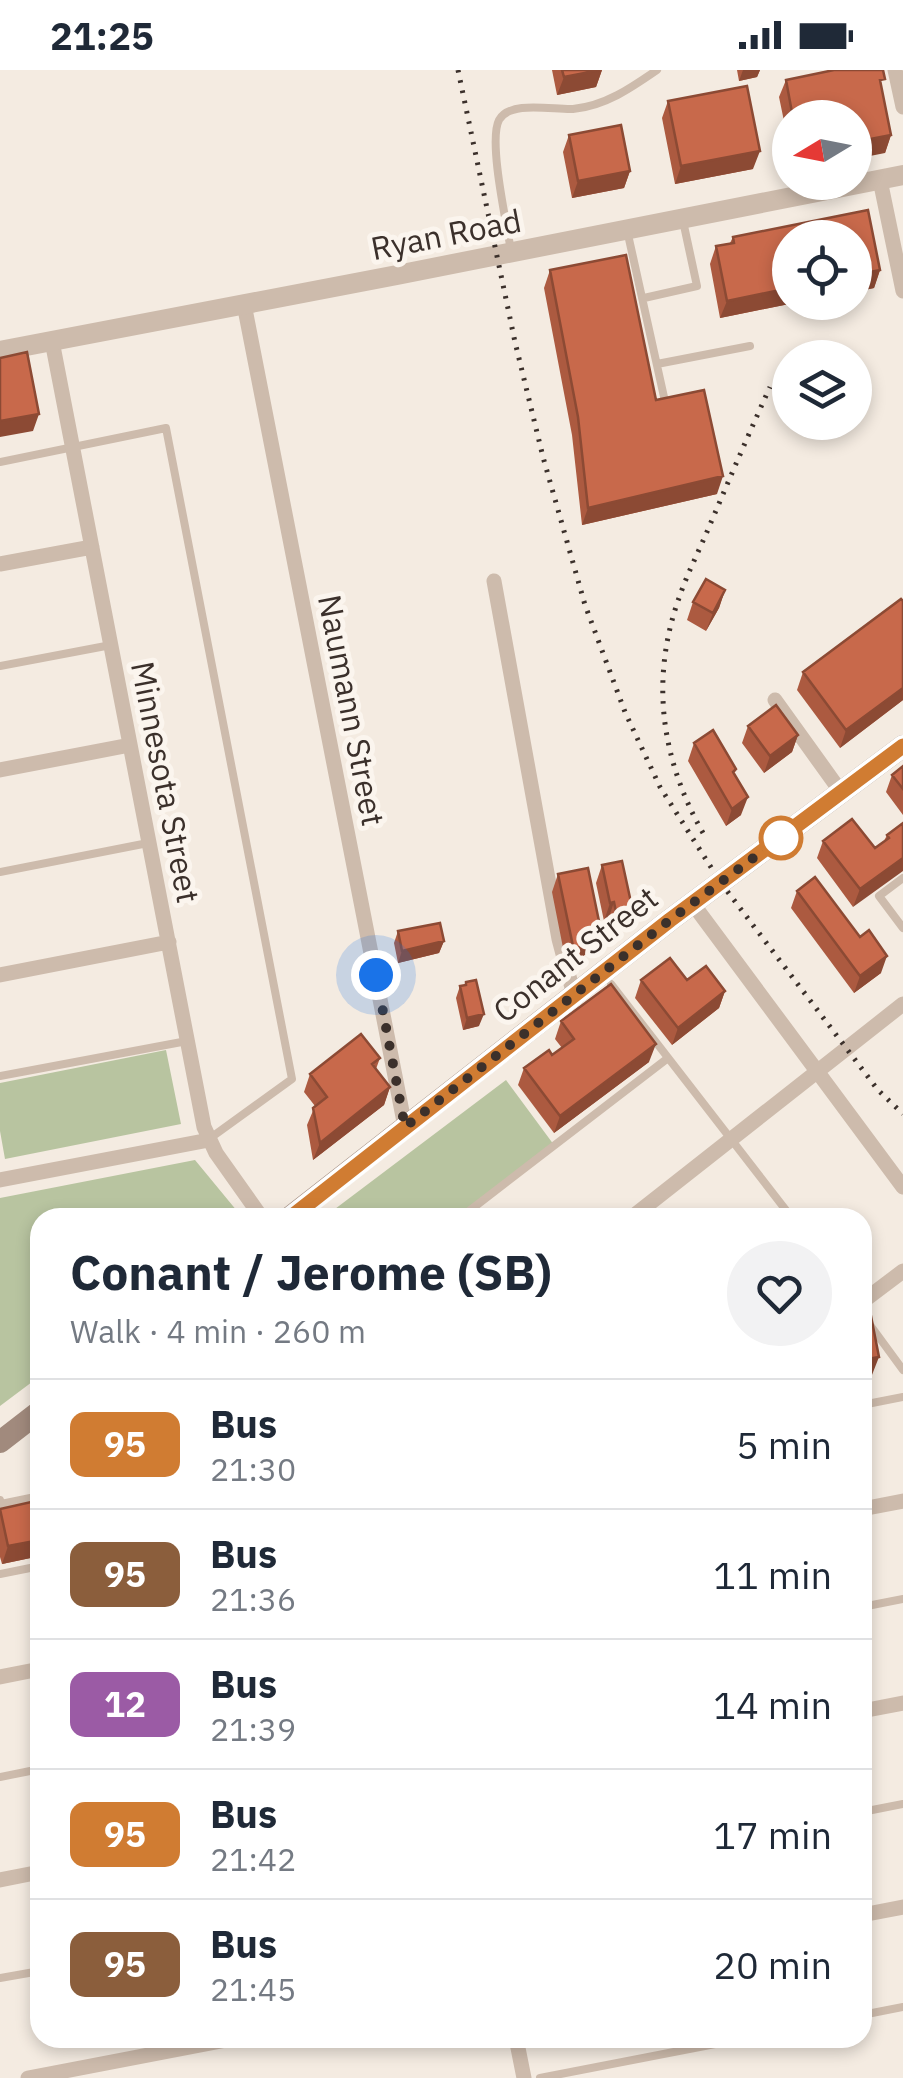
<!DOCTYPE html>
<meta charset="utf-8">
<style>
body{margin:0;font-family:"IBM Plex Sans",sans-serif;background:#f2f2f3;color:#1f2937;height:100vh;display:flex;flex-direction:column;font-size:38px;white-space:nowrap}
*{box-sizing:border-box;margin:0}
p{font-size:32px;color:#747a83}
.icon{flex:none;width:55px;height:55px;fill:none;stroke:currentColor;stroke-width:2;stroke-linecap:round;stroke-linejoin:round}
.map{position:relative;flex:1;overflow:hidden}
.side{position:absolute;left:30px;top:1138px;width:842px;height:840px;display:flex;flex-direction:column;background:#fff;border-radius:30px;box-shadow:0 5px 15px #0003}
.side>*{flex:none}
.badge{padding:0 20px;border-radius:15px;font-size:35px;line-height:65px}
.needle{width:65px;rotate:260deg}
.fabs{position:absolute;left:772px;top:30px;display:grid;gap:20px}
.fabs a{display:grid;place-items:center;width:100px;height:100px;border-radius:50%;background:#fff;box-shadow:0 5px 15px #0003;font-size:50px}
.you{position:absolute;width:50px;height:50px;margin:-25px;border:8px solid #fff;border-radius:50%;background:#1a73e8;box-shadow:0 0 0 15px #1a73e833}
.map>.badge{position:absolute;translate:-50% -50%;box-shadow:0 0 0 5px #fff}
.round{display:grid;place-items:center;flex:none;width:105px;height:105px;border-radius:52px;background:#f2f2f3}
.head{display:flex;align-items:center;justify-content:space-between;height:170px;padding:0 40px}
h1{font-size:48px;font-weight:700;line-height:75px}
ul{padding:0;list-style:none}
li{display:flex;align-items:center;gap:30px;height:130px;padding:0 40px;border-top:2px solid #e0e1e3}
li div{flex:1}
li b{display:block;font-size:38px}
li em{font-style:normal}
li .badge{min-width:110px;font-weight:700;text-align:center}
.status{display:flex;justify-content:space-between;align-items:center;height:70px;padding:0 50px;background:#fff;direction:ltr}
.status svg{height:28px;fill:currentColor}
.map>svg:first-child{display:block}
</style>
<div class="status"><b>21:25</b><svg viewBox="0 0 49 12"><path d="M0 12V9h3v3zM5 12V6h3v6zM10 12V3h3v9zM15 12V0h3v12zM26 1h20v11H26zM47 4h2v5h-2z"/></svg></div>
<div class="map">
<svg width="903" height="2008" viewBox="0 0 903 2008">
<rect width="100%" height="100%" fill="#f4ebe1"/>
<!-- green -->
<path fill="#b8c4a0" d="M166 980 181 1054 5 1089 0 1061V1013Z
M506 1010 554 1075 458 1147 323 1148Z
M195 1090 242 1147 40 1148V1306L0 1336V1128Z"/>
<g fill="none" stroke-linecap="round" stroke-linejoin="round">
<!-- service -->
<path stroke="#cdbbac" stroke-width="8" d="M627 160 666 336
M511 181C507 155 488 71 499 50 510 30 553 40 573 39 605 36 631 18 657 0
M644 228 697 216 683 151
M657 294 750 276
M0 392 166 358 292 1009 209 1069
M0 596 111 575
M0 802 148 773
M903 808 879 826 903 858
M611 914 792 1148
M0 1006 187 971
M460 1148 668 988
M862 1244 903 1300
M862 1335 903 1327
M0 1430 1 1434 40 1426
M0 1504 40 1496
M862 1537 903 1529
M0 1707 40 1699
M862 1742 903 1734
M0 1908 40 1901
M862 1945 903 1937
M540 2008 746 1968"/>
<!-- minor -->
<path stroke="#cdbbac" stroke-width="15" d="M895 0 903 37
M880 110 903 221
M244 234 405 1057
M52 271 204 1057 216 1083 262 1148
M0 494 92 477
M494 511 559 869 574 925
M775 630 841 722
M0 700 130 675
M693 834 903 1117
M0 905 169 872
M0 1110 209 1070
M631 1148 903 934
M862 1232 903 1201
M862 1439 903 1431
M0 1607 40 1599
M862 1641 903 1633
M0 1810 40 1802
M862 1845 903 1837
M516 1968 524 2008
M28 2008 237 1968"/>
<!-- tertiary -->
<path stroke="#cdbbac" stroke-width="20" d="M0 281 397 205 903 105"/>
<!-- secondary -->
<path stroke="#a18a7d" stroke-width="22" d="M289 1148 670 850 903 676
M0 1372 40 1341"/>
<!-- rail -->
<path stroke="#3b302b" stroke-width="5" stroke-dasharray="2.5 8" stroke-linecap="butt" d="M458 0 515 272 543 387 585 535 625 642 660 717 721 813 878 1020 903 1044
M703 763C661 689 650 609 679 528 687 504 699 481 709 457 729 410 749 363 770 317"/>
</g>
<!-- wall -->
<path fill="#ac5a40" d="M552 0H602L596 17 557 25Z
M737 0H760L757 7 739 11Z
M786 10 891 65 885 83 855 48H790V80L779 27Z
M668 31 753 99 675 114 662 48Z
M569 65 630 101 624 118 572 128 563 82Z
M868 140 880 200 874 218 855 222V168H790V232H799L720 248 710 194 716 176 730 173 733 167Z
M550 200 656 330 717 424 582 455 572 365 544 218Z
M725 520 719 538 706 561 687 550 693 532Z
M903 531V630L840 678 797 620 803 602Z
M748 656 798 665 792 682 764 703 742 673Z
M694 673 736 699 734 705 741 745 726 756 688 691Z
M903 696V745L886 722 892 705Z
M903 753 853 837 817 788 823 771 875 778 884 771 887 765Z
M602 795 632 837 625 854 611 865 608 850 604 851 596 813Z
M558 804 594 878 567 898 552 822Z
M797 821 881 903 854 923 791 838Z
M398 861 444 871 439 883 398 893 394 873Z
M641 910H687L725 921 719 938 672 975 635 928Z
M466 912 479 956 463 960 456 928 460 916H464Z
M561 951 649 992 554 1063 518 1015 524 998 552 985 562 978 555 969Z
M380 988 376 999 390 1017 384 1035 313 1090 307 1055 315 1036 304 1022 310 1004Z
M40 1430V1486L2 1494 0 1487V1440Z"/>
<!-- shaded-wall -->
<path fill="#8c4a34" d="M602 0 596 17 557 25 564 7Z
M743 0H760L757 7 739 11Z
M891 65 885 83 855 89V72Z
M760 81 753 99 675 114 681 96Z
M630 101 624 118 572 128 578 111Z
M880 200 874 218 855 222V205Z
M790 218V232H799L720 248 727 231Z
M39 344 33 361 0 367V351Z
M723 406 717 424 582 455 588 438Z
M725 520 719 538 706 561 713 543Z
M903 618V630L840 678 846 660Z
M798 665 792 682 764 703 770 686Z
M748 727 741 745 726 756 732 739Z
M903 788V801L853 837 860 819Z
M614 832 608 850 604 851 610 833Z
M632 837 625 854 611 865 617 847Z
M601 861 594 878 567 898 574 881Z
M444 871 439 883 398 893 402 881Z
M887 886 881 903 854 923 860 906Z
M725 921 719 938 672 975 678 958Z
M484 944 479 956 463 960 467 948Z
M656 974 649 992 554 1063 560 1046Z
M390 1017 384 1035 313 1090 320 1073Z
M879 1287 870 1310 862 1311V1290Z
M40 1470V1486L2 1494 8 1476Z"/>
<!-- building -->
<path fill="#c8694b" stroke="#8c4a34" stroke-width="2.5" d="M562 0H600L564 7Z
M834 0H883L885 9 880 10 891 65 855 72V48H793L786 10Z
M747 16 760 81 681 96 668 31Z
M621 55 630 101 578 111 569 65Z
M868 140 880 200 855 205V168H790V218L727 231 716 176 734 173 733 167Z
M626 185 656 330 704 320 723 406 588 438 578 347 550 200Z
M27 282 39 344 0 351V288Z
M706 509 725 520 713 543 693 532Z
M901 529 903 531V618L846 660 803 602Z
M776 635 798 665 770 686 748 656Z
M713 660 736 699 733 702 748 727 732 739 694 673Z
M903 696V719L892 705Z
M852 749 875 778 889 768 887 765 903 753V788L860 819 823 771Z
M622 791 632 837 617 847 614 832 610 833 602 795Z
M588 798 601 861 574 881 558 804Z
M815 807 860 867 869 860 887 886 860 906 797 821Z
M440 853 444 871 402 881 398 861Z
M670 888 687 910 706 896 725 921 678 958 641 910Z
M476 910 484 944 467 948 460 916 466 915V912Z
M611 914 656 974 560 1046 524 998 549 980 552 985 574 969 561 951Z
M361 964 380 988 372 994 390 1017 320 1073 313 1038 327 1027 310 1004Z
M870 1241 879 1287 862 1290V1243Z
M40 1430V1470L8 1476 0 1439Z"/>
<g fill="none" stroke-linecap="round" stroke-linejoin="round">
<!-- line casing -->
<g stroke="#fff" stroke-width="22">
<path id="line" d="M290 1148 670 850 903 676"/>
</g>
<!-- line -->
<use href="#line" stroke="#d07c32" stroke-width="15"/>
<!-- walk -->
<path stroke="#3b302b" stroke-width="10" stroke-dasharray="0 18" d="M376 905 405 1057 670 850 783 766 781 768"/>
</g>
<!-- markers -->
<circle fill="#fff" stroke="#d07c32" stroke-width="5" cx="781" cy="768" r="20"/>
<g text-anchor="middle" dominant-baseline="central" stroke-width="10" stroke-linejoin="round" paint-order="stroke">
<!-- street labels -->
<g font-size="32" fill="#3b302b" stroke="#fbf5ee">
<text transform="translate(446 164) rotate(-11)">Ryan Road</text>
<text transform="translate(352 640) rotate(79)">Naumann Street</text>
<text transform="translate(166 712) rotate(79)">Minnesota Street</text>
<text transform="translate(575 884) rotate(-38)">Conant Street</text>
</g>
</g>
</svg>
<div class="fabs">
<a><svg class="needle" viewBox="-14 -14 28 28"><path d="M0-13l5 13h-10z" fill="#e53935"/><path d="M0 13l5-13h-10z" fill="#747a83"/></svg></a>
<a><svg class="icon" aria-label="locate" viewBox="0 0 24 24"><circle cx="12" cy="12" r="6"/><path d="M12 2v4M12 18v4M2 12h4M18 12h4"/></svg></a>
<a><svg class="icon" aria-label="layers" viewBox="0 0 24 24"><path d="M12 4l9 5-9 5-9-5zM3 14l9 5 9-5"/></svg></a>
</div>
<div class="you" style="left:376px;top:905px"></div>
<section class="side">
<div class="head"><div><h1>Conant / Jerome (SB)</h1><p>Walk · 4 min · 260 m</p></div><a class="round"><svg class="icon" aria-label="heart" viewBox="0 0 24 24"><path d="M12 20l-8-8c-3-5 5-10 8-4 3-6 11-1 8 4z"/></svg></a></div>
<ul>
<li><span class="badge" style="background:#d07c32;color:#fff">95</span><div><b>Bus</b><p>21:30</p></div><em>5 min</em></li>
<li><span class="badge" style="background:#8b5e3c;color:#fff">95</span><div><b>Bus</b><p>21:36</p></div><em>11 min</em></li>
<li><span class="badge" style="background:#9b5ba5;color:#fff">12</span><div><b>Bus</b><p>21:39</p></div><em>14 min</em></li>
<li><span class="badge" style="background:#d07c32;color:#fff">95</span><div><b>Bus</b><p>21:42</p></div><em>17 min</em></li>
<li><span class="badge" style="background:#8b5e3c;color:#fff">95</span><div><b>Bus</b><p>21:45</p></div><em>20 min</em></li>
</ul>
</section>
</div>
